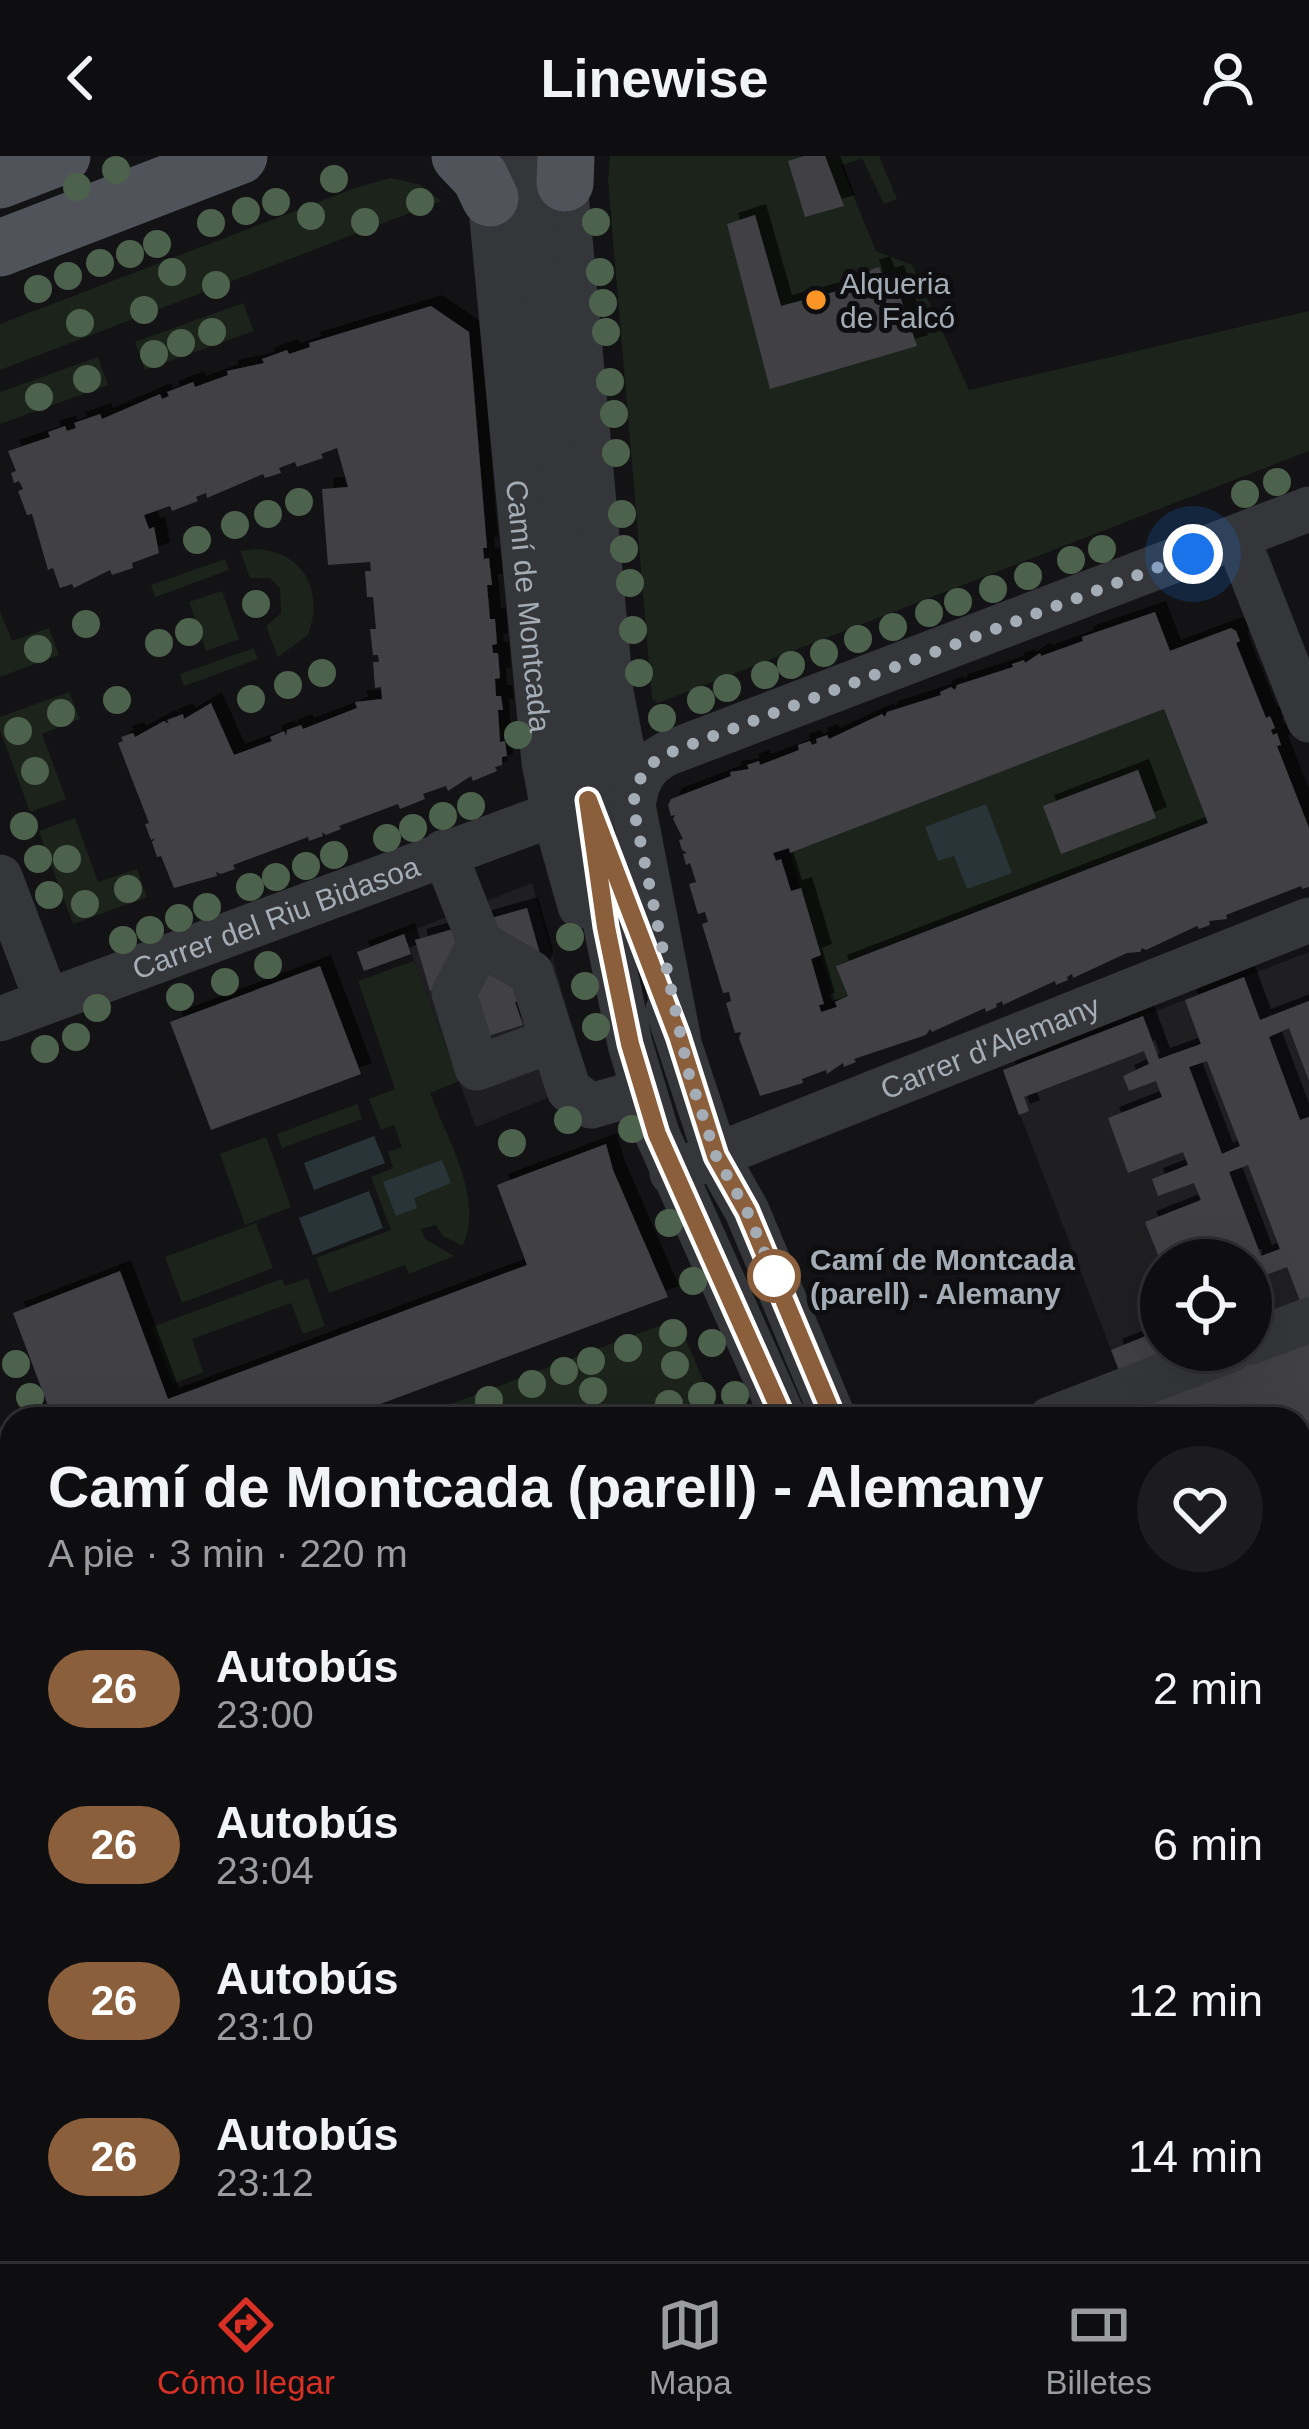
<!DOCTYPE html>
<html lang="es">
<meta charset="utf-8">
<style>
body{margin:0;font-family:Arial,sans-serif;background:#1c1c1e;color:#f1f3f6;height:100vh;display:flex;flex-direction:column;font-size:45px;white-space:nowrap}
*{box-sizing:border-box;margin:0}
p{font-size:39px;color:#9b9c9f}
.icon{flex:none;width:66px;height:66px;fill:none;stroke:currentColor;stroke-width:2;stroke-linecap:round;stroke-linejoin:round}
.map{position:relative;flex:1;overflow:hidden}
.panel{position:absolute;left:0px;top:1251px;width:1311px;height:855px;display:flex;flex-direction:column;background:#0e0e10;border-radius:36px 36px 0 0;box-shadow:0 12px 48px #0002,0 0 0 3px #2e2e30}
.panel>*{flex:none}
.badge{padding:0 24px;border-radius:39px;font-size:42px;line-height:78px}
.controls{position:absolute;left:1140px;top:1083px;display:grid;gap:24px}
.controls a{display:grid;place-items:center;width:132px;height:132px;border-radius:50%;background:#0e0e10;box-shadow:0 12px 48px #0002,0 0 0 3px #2e2e30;font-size:60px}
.you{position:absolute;width:60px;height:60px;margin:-30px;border:9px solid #fff;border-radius:50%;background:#1a73e8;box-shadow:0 0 0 18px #1a73e833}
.map>.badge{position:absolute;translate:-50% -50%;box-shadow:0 0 0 6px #fff}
.round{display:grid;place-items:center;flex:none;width:126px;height:126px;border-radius:63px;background:#1c1c1e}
.headline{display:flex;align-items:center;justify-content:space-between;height:204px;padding:0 48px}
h1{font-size:57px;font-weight:600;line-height:90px}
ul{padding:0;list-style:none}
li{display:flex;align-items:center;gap:36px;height:156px;padding:0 48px}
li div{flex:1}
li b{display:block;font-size:45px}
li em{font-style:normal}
li .badge{min-width:132px;font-weight:700;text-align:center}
header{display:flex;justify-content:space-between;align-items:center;height:156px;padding:0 48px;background:#0e0e10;font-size:54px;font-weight:600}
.menu{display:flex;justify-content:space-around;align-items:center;height:168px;border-top:3px solid #2e2e30;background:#0e0e10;font-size:33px;color:#9b9c9f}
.menu a{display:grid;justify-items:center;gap:6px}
.menu .current{color:#d93025}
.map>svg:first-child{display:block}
</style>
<header><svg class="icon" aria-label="back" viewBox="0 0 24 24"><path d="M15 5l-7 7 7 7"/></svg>Linewise<svg class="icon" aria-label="person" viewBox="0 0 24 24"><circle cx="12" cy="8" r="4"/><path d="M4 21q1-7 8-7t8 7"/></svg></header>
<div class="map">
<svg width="1309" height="2105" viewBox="0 0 1309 2105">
<defs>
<filter id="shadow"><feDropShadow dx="11" dy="-11" stdDeviation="0" flood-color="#0009"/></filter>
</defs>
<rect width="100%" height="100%" fill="#131315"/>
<!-- built -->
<path fill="#1f1f22" d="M532 727 587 926 476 971 404 778Z
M1309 796V1147L1251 1170V1104H1161V1194L1121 1220 1003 914Z"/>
<!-- green -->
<path fill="#1b231b" d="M610 0H879L897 43 884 48 862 2 841 10 876 95 912 109 969 234 1309 155V295L658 547 652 543 608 25Z
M391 22 421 29 441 45 0 214V168L358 31Z
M243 147 254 175 145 214 135 186Z
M98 201 108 229 0 268V236Z
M256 393C305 396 324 436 308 479L278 501 266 470 281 457 280 432 270 422H250L240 395Z
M225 403 229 414 155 441 151 429Z
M222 435 239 483 206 495 189 446Z
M0 455 12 485 49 472 59 499 0 521Z
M254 492 258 503 184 530 180 518Z
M69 536 80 563 42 578 66 643 30 656 0 574V561Z
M1164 553 1208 667 837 809 848 840 835 846 790 697Z
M75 662 98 726 137 713 147 741 73 768 39 675Z
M414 805 459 925 430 937C447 983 484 1041 463 1090L443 1080 436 1069 421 1073 425 1083 454 1100 409 1118 405 1109 329 1137 316 1102 391 1074 371 1021 393 1012 388 996 402 991 394 969 381 974 369 943 395 933 358 825Z
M357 948 362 963 282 992 277 978Z
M266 981 291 1051 245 1069 220 998Z
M256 1067 273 1112 182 1147 165 1101Z
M308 1122 325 1170 303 1178 291 1147 192 1183 203 1216 173 1228 152 1171 282 1123 285 1130Z
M677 1163 720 1263H411Z
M0 1477 12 1509V1623L0 1628Z
M4 1942 12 1965V2094H235L239 2105H0V1944Z
M367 2094H1074L1077 2105H371Z"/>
<!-- water -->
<path fill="#293439" d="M986 648 1012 717 967 733 954 700 938 705 925 671Z
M374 980 385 1007 314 1034 304 1007Z
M442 1004 451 1027 414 1042 417 1052 396 1060 383 1026Z
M369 1035 383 1072 313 1099 299 1062Z"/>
<!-- building -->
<path fill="#3f4145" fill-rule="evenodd" filter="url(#shadow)" d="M804 0H825L844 50 805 61 788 5Z
M755 59 781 150 872 126 868 115 879 111 884 123 893 120 917 190 770 233 727 68Z
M431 150 469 176 487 392H483L484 403 489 402 492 429H487L490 463H495L497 488 492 489 493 497H498L500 522 495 523 496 540H501L503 554H498L500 586 505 585 507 600 502 601V609L495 611 497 615 473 625 471 620 448 635 446 630 423 638 425 643 400 653 398 648 339 670 341 673 326 679 322 676 323 680 309 685 308 681 233 709 235 713 221 718 216 716 217 720 174 732 161 700 157 701 152 686 155 682 151 684 145 668 149 667 118 587 123 585 121 581 133 577 135 581 164 565 169 568 167 564 183 558 184 563 211 547 234 599 272 585 270 581 284 575 286 580 287 574 301 569 303 573 357 552 355 546 382 543 381 531 375 532 373 506H379L378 499H373L370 473H376L373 441H367L365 415H371L370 406 328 409 322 333 348 331 337 292 321 298 323 302 297 311 295 306 279 312 281 317 265 322 263 318 207 342 206 337 196 341 198 345 172 355 170 350 144 359 149 373 154 371 159 397 132 407 133 412 112 419 110 414 74 432 72 428 60 432 53 412 48 414 32 358 27 359 18 335 23 333 19 325 14 327 11 317 16 315 8 295 50 281 48 276 65 270 67 275 76 272 74 267 100 258 102 263 160 238 162 243 169 240 167 236 193 226 195 231 228 219 227 215 264 207 262 203 287 194 289 198 310 191 309 187Z
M1155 456 1170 495 1231 472 1236 475 1240 485 1236 487 1266 562 1270 560 1275 572 1271 574 1273 579 1277 577 1281 589 1277 590 1309 672V731L1302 733 1301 730 1226 759 1227 763 1209 765 1210 769 1199 773 1197 770 1146 794 1142 792 1140 796 1127 797 1073 822 1072 818 1067 821 1068 824 1056 829 1055 825 1003 849 1002 845 996 848 997 851 986 856 985 852 932 876 930 873 926 879 854 903 856 906 844 911 843 907 827 918 826 914 802 923 803 927 760 940 739 882 741 876 735 877 726 847 731 845 729 836 723 837 702 768 708 766 705 756 698 758 689 728 696 726 690 707 686 709 683 698 687 697 682 694 679 684 683 683 673 663 675 659 671 660 668 649 671 643 731 620 730 616 749 613 747 609 759 605 760 609 799 594 798 589 810 585 812 589 817 587 816 583 827 579 829 583 882 558 885 561 887 556 941 539 940 536 951 531 955 534 957 529 1013 511 1012 508 1024 504 1025 507 1040 497 1041 500 1083 485 1082 481ZM1164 553 1208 667 836 810 848 840 835 846 837 851 821 856 819 849 824 848 811 803 821 799 801 732 791 735 781 703 776 705 773 697 789 692 790 697Z
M1138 614 1156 662 1061 698 1043 650Z
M527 752 542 805 534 841 515 846 523 869 485 881 449 830 430 835 415 784Z
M404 778 411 798 364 815 357 796Z
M320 810 361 918 211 974 170 866Z
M1244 821 1260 864 1309 845V925L1289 872 1269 881 1300 964 1309 961V1147L1302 1150 1287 1111 1251 1125V1104H1224L1221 1096 1202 1104H1160L1145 1066 1201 1044 1194 1027 1158 1040 1152 1023 1188 1009 1183 996 1128 1017 1108 962 1162 941 1156 925 1129 935 1123 920 1149 908 1144 895 1024 941 1029 955 1019 959 1003 914 1143 860 1159 903 1201 888 1185 844ZM1207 905 1240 990 1222 998 1189 911ZM1248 1009 1280 1093 1261 1100 1229 1016Z
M606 988 613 1014 668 1141 340 1263H53L13 1157 120 1115 168 1243 527 1109 497 1029Z
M1161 1174V1194H1188L1121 1220 1111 1194Z
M1309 1177V1288L1299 1292V1263H1085Z
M12 1736V1963L0 1931V1741Z
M1309 1775V1948L1299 1952V1779Z
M1309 2028V2105H1249L1246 2094H1299V2032Z"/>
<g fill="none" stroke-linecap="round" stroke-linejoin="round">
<!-- minor -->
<g stroke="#34363a" stroke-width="45">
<path d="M555 0 565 27 611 536 678 880"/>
<path d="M526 5 575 560 606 771 630 888 657 978 784 1263"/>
<path id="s1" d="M492 8 490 42 544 606 554 658 580 750"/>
<path d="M1237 381 1309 564"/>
<path d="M633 650C637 624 643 611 666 598L1309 353"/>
<path d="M444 696 480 787 531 817 569 934 591 950 644 935"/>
<path d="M0 721 47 845"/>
<path d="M480 787 454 837 477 912 553 884"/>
<path d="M668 854 716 1000 747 1055 834 1263"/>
<path id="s2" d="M0 863 554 658"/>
<path id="s3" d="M672 1017 1309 764"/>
<path d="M1251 1186 1309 1164"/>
<path d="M1050 1263 1230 1194"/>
<path d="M0 1294 12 1325"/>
<path d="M1299 1330 1309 1326"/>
<path d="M0 1687 12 1683"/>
<path d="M1299 1998 1309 1994"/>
<path d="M304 2094 308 2105"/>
<path d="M1136 2094 1140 2105"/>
<path d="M1189 2094 1193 2105"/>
</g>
<!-- major -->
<path stroke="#505359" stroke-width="57" d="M460 0 480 21 490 42
M0 24 62 0
M565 27 566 0
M0 92 239 0"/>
</g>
<!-- trees -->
<g fill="#4d624d">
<circle cx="116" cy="14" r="14"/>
<circle cx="334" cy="23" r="14"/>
<circle cx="77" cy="31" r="14"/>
<circle cx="276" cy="46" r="14"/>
<circle cx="420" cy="46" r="14"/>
<circle cx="246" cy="55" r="14"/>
<circle cx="311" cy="60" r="14"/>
<circle cx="365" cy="66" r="14"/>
<circle cx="596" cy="66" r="14"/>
<circle cx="211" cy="67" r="14"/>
<circle cx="157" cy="88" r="14"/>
<circle cx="130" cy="98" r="14"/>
<circle cx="100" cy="107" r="14"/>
<circle cx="172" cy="116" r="14"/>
<circle cx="600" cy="116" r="14"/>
<circle cx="68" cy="120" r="14"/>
<circle cx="216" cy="129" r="14"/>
<circle cx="38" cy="133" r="14"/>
<circle cx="603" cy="147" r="14"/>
<circle cx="144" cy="154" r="14"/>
<circle cx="80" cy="167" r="14"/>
<circle cx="212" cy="176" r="14"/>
<circle cx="606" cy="176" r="14"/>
<circle cx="181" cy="187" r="14"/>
<circle cx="154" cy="198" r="14"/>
<circle cx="87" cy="223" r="14"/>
<circle cx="610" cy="226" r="14"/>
<circle cx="39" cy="241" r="14"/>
<circle cx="614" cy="258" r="14"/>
<circle cx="616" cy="297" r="14"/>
<circle cx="1277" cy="326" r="14"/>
<circle cx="1245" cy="338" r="14"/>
<circle cx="299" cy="346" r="14"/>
<circle cx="268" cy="358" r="14"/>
<circle cx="622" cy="358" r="14"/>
<circle cx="235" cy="369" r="14"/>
<circle cx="197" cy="384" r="14"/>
<circle cx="624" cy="393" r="14"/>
<circle cx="1102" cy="393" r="14"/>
<circle cx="1071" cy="404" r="14"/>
<circle cx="1028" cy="420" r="14"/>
<circle cx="630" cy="427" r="14"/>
<circle cx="993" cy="433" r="14"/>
<circle cx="958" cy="446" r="14"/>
<circle cx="256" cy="448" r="14"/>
<circle cx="929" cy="457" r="14"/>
<circle cx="86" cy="468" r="14"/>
<circle cx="893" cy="471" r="14"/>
<circle cx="633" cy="474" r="14"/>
<circle cx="189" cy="476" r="14"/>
<circle cx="858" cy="483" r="14"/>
<circle cx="159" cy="487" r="14"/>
<circle cx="38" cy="493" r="14"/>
<circle cx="824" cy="497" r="14"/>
<circle cx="791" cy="509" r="14"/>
<circle cx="322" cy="517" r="14"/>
<circle cx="639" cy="517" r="14"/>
<circle cx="765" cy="519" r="14"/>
<circle cx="288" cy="529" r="14"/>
<circle cx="727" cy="532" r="14"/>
<circle cx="251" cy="543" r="14"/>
<circle cx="117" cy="544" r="14"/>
<circle cx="701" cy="544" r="14"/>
<circle cx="61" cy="557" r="14"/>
<circle cx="662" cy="562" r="14"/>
<circle cx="18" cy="575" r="14"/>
<circle cx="518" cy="579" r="14"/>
<circle cx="35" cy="615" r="14"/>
<circle cx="471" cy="650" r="14"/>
<circle cx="443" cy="660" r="14"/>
<circle cx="24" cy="670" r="14"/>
<circle cx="413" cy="672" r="14"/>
<circle cx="387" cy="682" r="14"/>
<circle cx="334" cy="699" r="14"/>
<circle cx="38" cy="703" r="14"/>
<circle cx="67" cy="703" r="14"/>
<circle cx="306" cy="710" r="14"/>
<circle cx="276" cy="721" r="14"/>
<circle cx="250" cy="731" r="14"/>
<circle cx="128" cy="733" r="14"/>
<circle cx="49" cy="739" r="14"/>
<circle cx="85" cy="748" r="14"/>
<circle cx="207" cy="751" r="14"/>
<circle cx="179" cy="762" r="14"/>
<circle cx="150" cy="774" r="14"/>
<circle cx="570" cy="781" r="14"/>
<circle cx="123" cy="784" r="14"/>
<circle cx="268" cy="809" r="14"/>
<circle cx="225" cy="826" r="14"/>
<circle cx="585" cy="830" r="14"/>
<circle cx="180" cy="841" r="14"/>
<circle cx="97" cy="852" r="14"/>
<circle cx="596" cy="871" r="14"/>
<circle cx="76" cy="881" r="14"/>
<circle cx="45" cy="893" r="14"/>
<circle cx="568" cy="964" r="14"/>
<circle cx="632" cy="973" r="14"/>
<circle cx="512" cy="987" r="14"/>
<circle cx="669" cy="1067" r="14"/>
<circle cx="693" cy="1125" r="14"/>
<circle cx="673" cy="1177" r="14"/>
<circle cx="712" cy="1187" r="14"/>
<circle cx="628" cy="1192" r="14"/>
<circle cx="591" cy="1205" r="14"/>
<circle cx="16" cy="1208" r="14"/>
<circle cx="675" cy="1209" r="14"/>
<circle cx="564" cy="1215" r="14"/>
<circle cx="532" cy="1228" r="14"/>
<circle cx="593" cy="1235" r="14"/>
<circle cx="735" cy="1239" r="14"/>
<circle cx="702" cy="1240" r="14"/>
<circle cx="30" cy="1241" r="14"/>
<circle cx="489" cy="1244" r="14"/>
<circle cx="669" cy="1248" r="14"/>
</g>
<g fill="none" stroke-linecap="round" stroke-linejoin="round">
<!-- line casing -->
<g stroke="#fff" stroke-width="27">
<path id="line" d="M784 1263 657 978 630 888 606 771 588 644 678 880 716 1000 747 1055 834 1263"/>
</g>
<!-- line -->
<use href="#line" stroke="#8b5e3c" stroke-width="18"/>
<!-- walk -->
<path stroke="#a4acb6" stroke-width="12" stroke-dasharray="0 21.6" d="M774 1120 782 1138 747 1055 716 1000 688 915 633 650C637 624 643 611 666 598L1193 398"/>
</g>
<!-- markers -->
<circle fill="#fb9525" stroke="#0e0e10" stroke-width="4.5" cx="816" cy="144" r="12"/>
<circle fill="#fff" stroke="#8b5e3c" stroke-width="6" cx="774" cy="1120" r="24"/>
<g text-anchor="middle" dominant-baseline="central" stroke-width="10" stroke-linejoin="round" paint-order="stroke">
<!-- poi labels -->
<g font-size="30" fill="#a4acb6" stroke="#0e0e10" text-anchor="start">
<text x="840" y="127">Alqueria<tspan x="840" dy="34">de Falcó</tspan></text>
</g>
<!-- street labels -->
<g font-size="30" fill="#a4acb6" stroke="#0e0e10">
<text stroke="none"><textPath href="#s1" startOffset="444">Camí de Montcada</textPath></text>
<text stroke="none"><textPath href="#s2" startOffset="294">Carrer del Riu Bidasoa</textPath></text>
<text stroke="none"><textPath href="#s3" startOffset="342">Carrer d'Alemany</textPath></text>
</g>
<!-- stop labels -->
<g font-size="30" font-weight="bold" fill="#a4acb6" stroke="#0e0e10" text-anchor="start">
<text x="810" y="1103">Camí de Montcada<tspan x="810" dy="34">(parell) - Alemany</tspan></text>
</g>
</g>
</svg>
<div class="controls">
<a><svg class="icon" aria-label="locate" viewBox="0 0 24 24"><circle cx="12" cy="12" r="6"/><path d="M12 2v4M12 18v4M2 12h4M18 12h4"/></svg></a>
</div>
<div class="you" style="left:1193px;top:398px"></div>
<section class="panel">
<div class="headline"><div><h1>Camí de Montcada (parell) - Alemany</h1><p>A pie · 3 min · 220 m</p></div><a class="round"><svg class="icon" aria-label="heart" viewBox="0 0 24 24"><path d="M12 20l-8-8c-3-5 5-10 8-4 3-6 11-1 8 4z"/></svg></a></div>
<ul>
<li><span class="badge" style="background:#8b5e3c;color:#fff">26</span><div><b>Autobús</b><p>23:00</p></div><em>2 min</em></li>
<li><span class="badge" style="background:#8b5e3c;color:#fff">26</span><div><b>Autobús</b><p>23:04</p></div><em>6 min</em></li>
<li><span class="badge" style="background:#8b5e3c;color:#fff">26</span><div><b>Autobús</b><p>23:10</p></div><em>12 min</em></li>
<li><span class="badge" style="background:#8b5e3c;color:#fff">26</span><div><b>Autobús</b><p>23:12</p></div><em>14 min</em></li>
</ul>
</section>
</div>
<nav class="menu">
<a class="current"><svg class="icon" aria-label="directions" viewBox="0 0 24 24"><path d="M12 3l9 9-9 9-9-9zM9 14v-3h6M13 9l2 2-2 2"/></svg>Cómo llegar</a>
<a><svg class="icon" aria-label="map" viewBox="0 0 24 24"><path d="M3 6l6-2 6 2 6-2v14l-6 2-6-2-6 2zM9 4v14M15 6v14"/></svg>Mapa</a>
<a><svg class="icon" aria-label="tickets" viewBox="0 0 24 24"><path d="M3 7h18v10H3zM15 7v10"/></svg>Billetes</a>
</nav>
